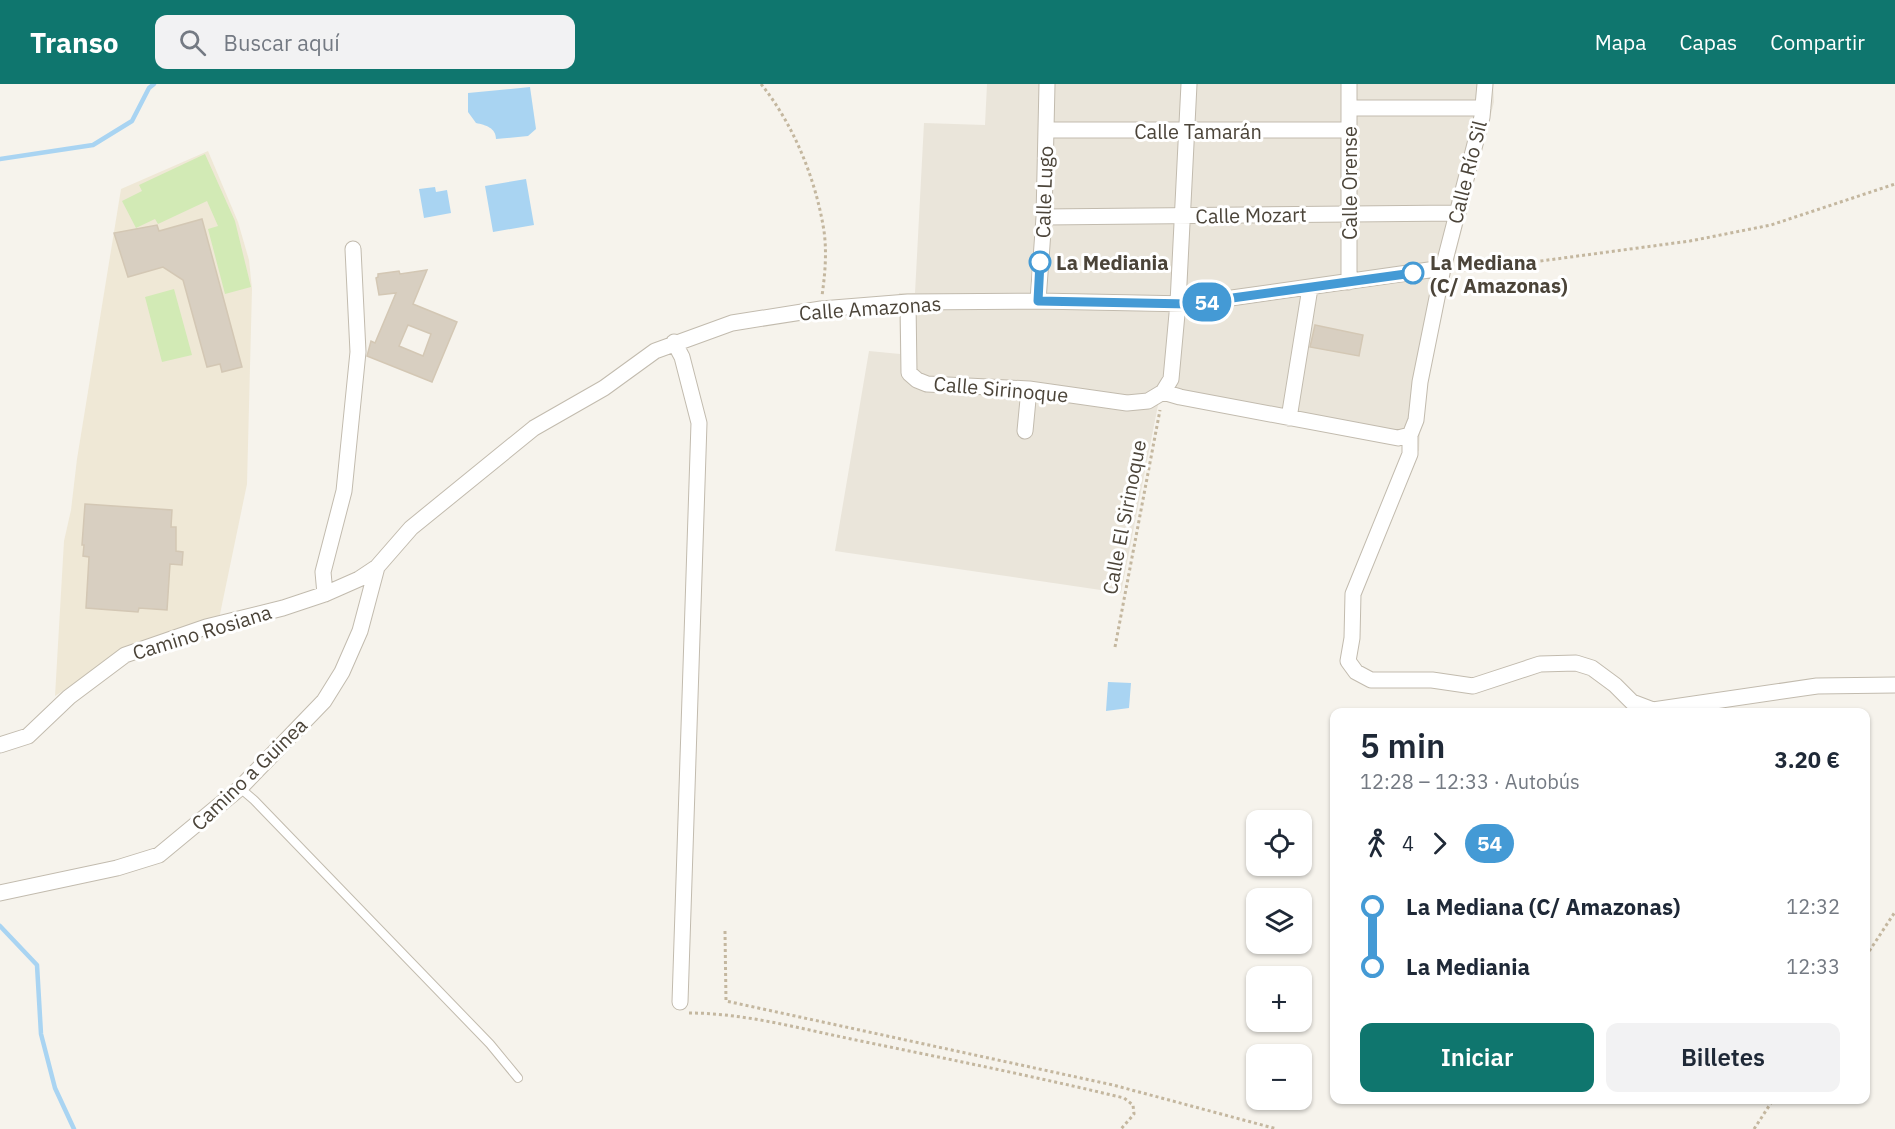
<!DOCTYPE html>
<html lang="es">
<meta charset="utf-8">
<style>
body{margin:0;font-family:"IBM Plex Sans",sans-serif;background:#f2f2f3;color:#1f2937;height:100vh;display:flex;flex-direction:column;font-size:22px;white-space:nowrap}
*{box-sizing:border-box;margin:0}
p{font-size:20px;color:#747a83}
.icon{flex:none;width:33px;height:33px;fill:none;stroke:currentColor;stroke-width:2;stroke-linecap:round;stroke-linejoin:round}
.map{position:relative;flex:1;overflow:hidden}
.drawer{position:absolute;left:1330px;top:624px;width:540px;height:396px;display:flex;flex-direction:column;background:#fff;border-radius:12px;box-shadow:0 2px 4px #0004}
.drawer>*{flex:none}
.badge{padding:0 12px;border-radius:20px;font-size:21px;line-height:39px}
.buttons{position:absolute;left:1246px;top:726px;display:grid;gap:12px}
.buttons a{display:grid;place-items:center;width:66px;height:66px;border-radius:12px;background:#fff;box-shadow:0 2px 4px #0004;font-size:30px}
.map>.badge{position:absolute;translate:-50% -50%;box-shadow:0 0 0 3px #fff}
.legs{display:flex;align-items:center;gap:9px;height:66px;padding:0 30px;font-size:20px}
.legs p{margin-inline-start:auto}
.summary{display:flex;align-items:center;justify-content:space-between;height:102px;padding:0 30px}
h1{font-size:33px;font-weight:600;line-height:45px}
.action{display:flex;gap:12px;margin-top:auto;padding:12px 30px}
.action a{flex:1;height:69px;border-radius:12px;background:#0f766e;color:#fff;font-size:24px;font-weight:600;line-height:69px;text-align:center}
.action a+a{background:#f2f2f3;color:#1f2937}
ul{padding:0 30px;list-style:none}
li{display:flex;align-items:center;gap:21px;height:60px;font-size:22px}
li i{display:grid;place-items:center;width:9px;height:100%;margin:0 8px;background:currentColor}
li i::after{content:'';width:15px;height:15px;margin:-8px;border:4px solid;border-radius:50%;background:#fff}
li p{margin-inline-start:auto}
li:first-child i{background:linear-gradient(#0000 50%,currentColor 0)}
li:last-child i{background:linear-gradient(currentColor 50%,#0000 0)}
header{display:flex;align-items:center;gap:36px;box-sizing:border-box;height:84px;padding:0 30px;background:#0f766e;color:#fff}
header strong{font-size:28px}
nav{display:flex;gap:33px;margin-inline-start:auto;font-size:21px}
.search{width:420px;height:54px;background:#f2f2f3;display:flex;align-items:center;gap:15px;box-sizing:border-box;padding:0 21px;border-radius:12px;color:#747a83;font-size:22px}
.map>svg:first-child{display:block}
</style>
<header>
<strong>Transo</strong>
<div class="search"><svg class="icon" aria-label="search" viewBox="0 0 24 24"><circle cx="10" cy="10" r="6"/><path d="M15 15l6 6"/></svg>Buscar aquí</div>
<nav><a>Mapa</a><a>Capas</a><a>Compartir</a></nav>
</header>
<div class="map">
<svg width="1895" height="1045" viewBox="0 0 1895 1045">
<rect width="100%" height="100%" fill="#f6f3ec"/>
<!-- residential -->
<path fill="#eae5da" d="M987 0H1493L1494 18 1449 197 1421 327 1419 367 1396 359 1159 316 1121 509 835 467 869 267 900 270 899 209H915L924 39 985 41Z"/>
<!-- education -->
<path fill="#efe8d6" d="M208 67 238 138 249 176 252 205 247 400 219 535 89 590 55 612 64 457 71 426 77 375 121 105Z"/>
<!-- green -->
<path fill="#d2eab5" d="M205 70 235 137 251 203 225 210 208 145 218 142 207 117 158 140 155 135 136 144 122 117 142 107 139 101Z
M174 205 192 271 162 278 145 213Z"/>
<!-- water -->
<path fill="#a9d4f2" d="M530 3 536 45 528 52 496 55C496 44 486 41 476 39L468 28V9Z
M526 95 534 141 493 148 485 102Z
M435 103 436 108 447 106 451 129 424 134 419 105Z
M1108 598 1131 599 1129 624 1106 627Z"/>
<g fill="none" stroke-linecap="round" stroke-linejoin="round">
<!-- stream -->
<path stroke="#a9d4f2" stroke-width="4.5" d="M0 75 93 61 132 37 149 4 154 0
M0 842 37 881 41 950 55 1004 74 1045"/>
</g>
<!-- building -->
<path fill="#d8cfc1" stroke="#d3c7b4" stroke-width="1.5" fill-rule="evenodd" d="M202 135 242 283 222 288 220 280 207 283 183 196 163 183 128 193 114 149 157 141 159 147Z
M427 186 413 220 457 238 432 298 367 272 371 257 375 259 396 209 379 211 376 194 378 193V190L399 187 400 190ZM408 241 431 250 423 272 399 262Z
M1315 241 1363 251 1359 272 1310 263Z
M85 420 172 426 171 443H176V467L183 468 182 481 170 480 167 526 139 524 138 528 86 524 89 473 83 472 84 461H82Z"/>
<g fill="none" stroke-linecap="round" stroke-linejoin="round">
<!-- lane casing -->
<g stroke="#c2bbae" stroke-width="10">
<path id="lane" d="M240 704 254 716 490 960 518 994"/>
</g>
<!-- street casing -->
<g stroke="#c2bbae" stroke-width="17">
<path id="street" d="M1349 0V198
M1485 0 1482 33 1443 184 1420 298 1416 336 1410 351V370L1353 510 1352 554 1348 577 1356 588 1371 596H1432L1473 602 1540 580 1576 579 1592 584 1615 601 1632 618 1653 626 1817 602 1895 601
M1350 24H1483
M1046 46H1349
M1044 133 1458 129
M1038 217 1044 133 1047 0
M908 218 909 289 917 296 927 300 1029 305 1127 319 1148 317 1163 308
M674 258 682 273 699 339 680 918
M1163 308 1171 295 1178 219 1189 0
M1163 308 1180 313 1398 354 1410 351
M1289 334 1310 204
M1025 347 1029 305
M325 510 323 488 344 407 358 268 353 165
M0 661 28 652 69 613 125 571 206 543 283 524 325 510 359 495 377 483 411 444 534 344 604 304 655 267 732 239 821 225 908 218 1038 217 1189 220 1443 184
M0 809 117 784 159 771 240 704 324 617 342 588 360 547 377 483"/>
</g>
<!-- path -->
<path stroke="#c4b79f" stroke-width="3" stroke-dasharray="3 3" stroke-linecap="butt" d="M761 0C794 41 816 96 824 147 827 169 825 190 822 212
M1457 186 1481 185 1690 157 1771 141 1895 100
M1115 563 1160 326
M725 847 726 917 1113 1001 1277 1045
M1866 872 1895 828
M689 929C743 929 798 944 851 955 943 974 1033 992 1124 1014L1133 1021 1134 1030 1121 1045
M1754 1045 1773 1016"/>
<!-- lane -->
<use href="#lane" stroke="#fff" stroke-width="8"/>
<!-- street -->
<use href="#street" stroke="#fff" stroke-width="15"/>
</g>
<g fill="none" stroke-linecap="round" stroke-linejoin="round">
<!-- line-1 casing -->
<g stroke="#fff" stroke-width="14">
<path id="line-1" d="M1040 178 1038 217 1189 220 1413 189"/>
</g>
<!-- line-1 -->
<use href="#line-1" stroke="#449ad5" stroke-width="9"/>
</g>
<!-- markers -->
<g fill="#fff" stroke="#449ad5" stroke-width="3">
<circle cx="1040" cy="178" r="10"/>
<circle cx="1413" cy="189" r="10"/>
</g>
<g text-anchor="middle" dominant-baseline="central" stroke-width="6" stroke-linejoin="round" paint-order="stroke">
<!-- street labels -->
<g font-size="20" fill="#4b4439" stroke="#fff">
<text x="1198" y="47">Calle Tamarán</text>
<text transform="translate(1467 88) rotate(-76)">Calle Río Sil</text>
<text transform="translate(1349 99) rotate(-90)">Calle Orense</text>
<text transform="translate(1044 108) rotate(-88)">Calle Lugo</text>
<text transform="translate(1251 131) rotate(-1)">Calle Mozart</text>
<text transform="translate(870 224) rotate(-4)">Calle Amazonas</text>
<text transform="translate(1001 305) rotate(5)">Calle Sirinoque</text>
<text transform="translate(1124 433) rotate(-79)">Calle El Sirinoque</text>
<text transform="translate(202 548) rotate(-17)">Camino Rosiana</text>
<text transform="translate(249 690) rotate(-44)">Camino a Guinea</text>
</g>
<!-- stop labels -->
<g font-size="20" font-weight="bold" fill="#4b4439" stroke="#fff" text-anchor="start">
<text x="1056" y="178">La Mediania</text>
<text x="1430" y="178">La Mediana<tspan x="1430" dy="23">(C/ Amazonas)</tspan></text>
</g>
</g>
</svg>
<div class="buttons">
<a><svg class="icon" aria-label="locate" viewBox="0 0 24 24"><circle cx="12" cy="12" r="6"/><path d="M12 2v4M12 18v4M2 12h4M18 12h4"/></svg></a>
<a><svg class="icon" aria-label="layers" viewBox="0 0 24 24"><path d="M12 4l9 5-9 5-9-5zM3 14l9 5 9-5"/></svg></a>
<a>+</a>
<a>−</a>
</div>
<b class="badge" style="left:1207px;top:218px;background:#449ad5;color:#fff">54</b>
<section class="drawer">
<div class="summary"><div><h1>5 min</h1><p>12:28 – 12:33 · Autobús</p></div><b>3.20 €</b></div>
<div class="legs"><svg class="icon" aria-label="walk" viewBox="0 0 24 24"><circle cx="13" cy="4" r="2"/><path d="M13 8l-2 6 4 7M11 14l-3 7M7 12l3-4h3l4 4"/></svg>4<svg class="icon" aria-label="forward" viewBox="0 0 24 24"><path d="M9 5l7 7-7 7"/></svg><b class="badge" style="background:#449ad5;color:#fff">54</b></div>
<ul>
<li><i style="color:#449ad5"></i><b>La Mediana (C/ Amazonas)</b><p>12:32</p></li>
<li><i style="color:#449ad5"></i><b>La Mediania</b><p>12:33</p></li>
</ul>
<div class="action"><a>Iniciar</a><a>Billetes</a></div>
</section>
</div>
